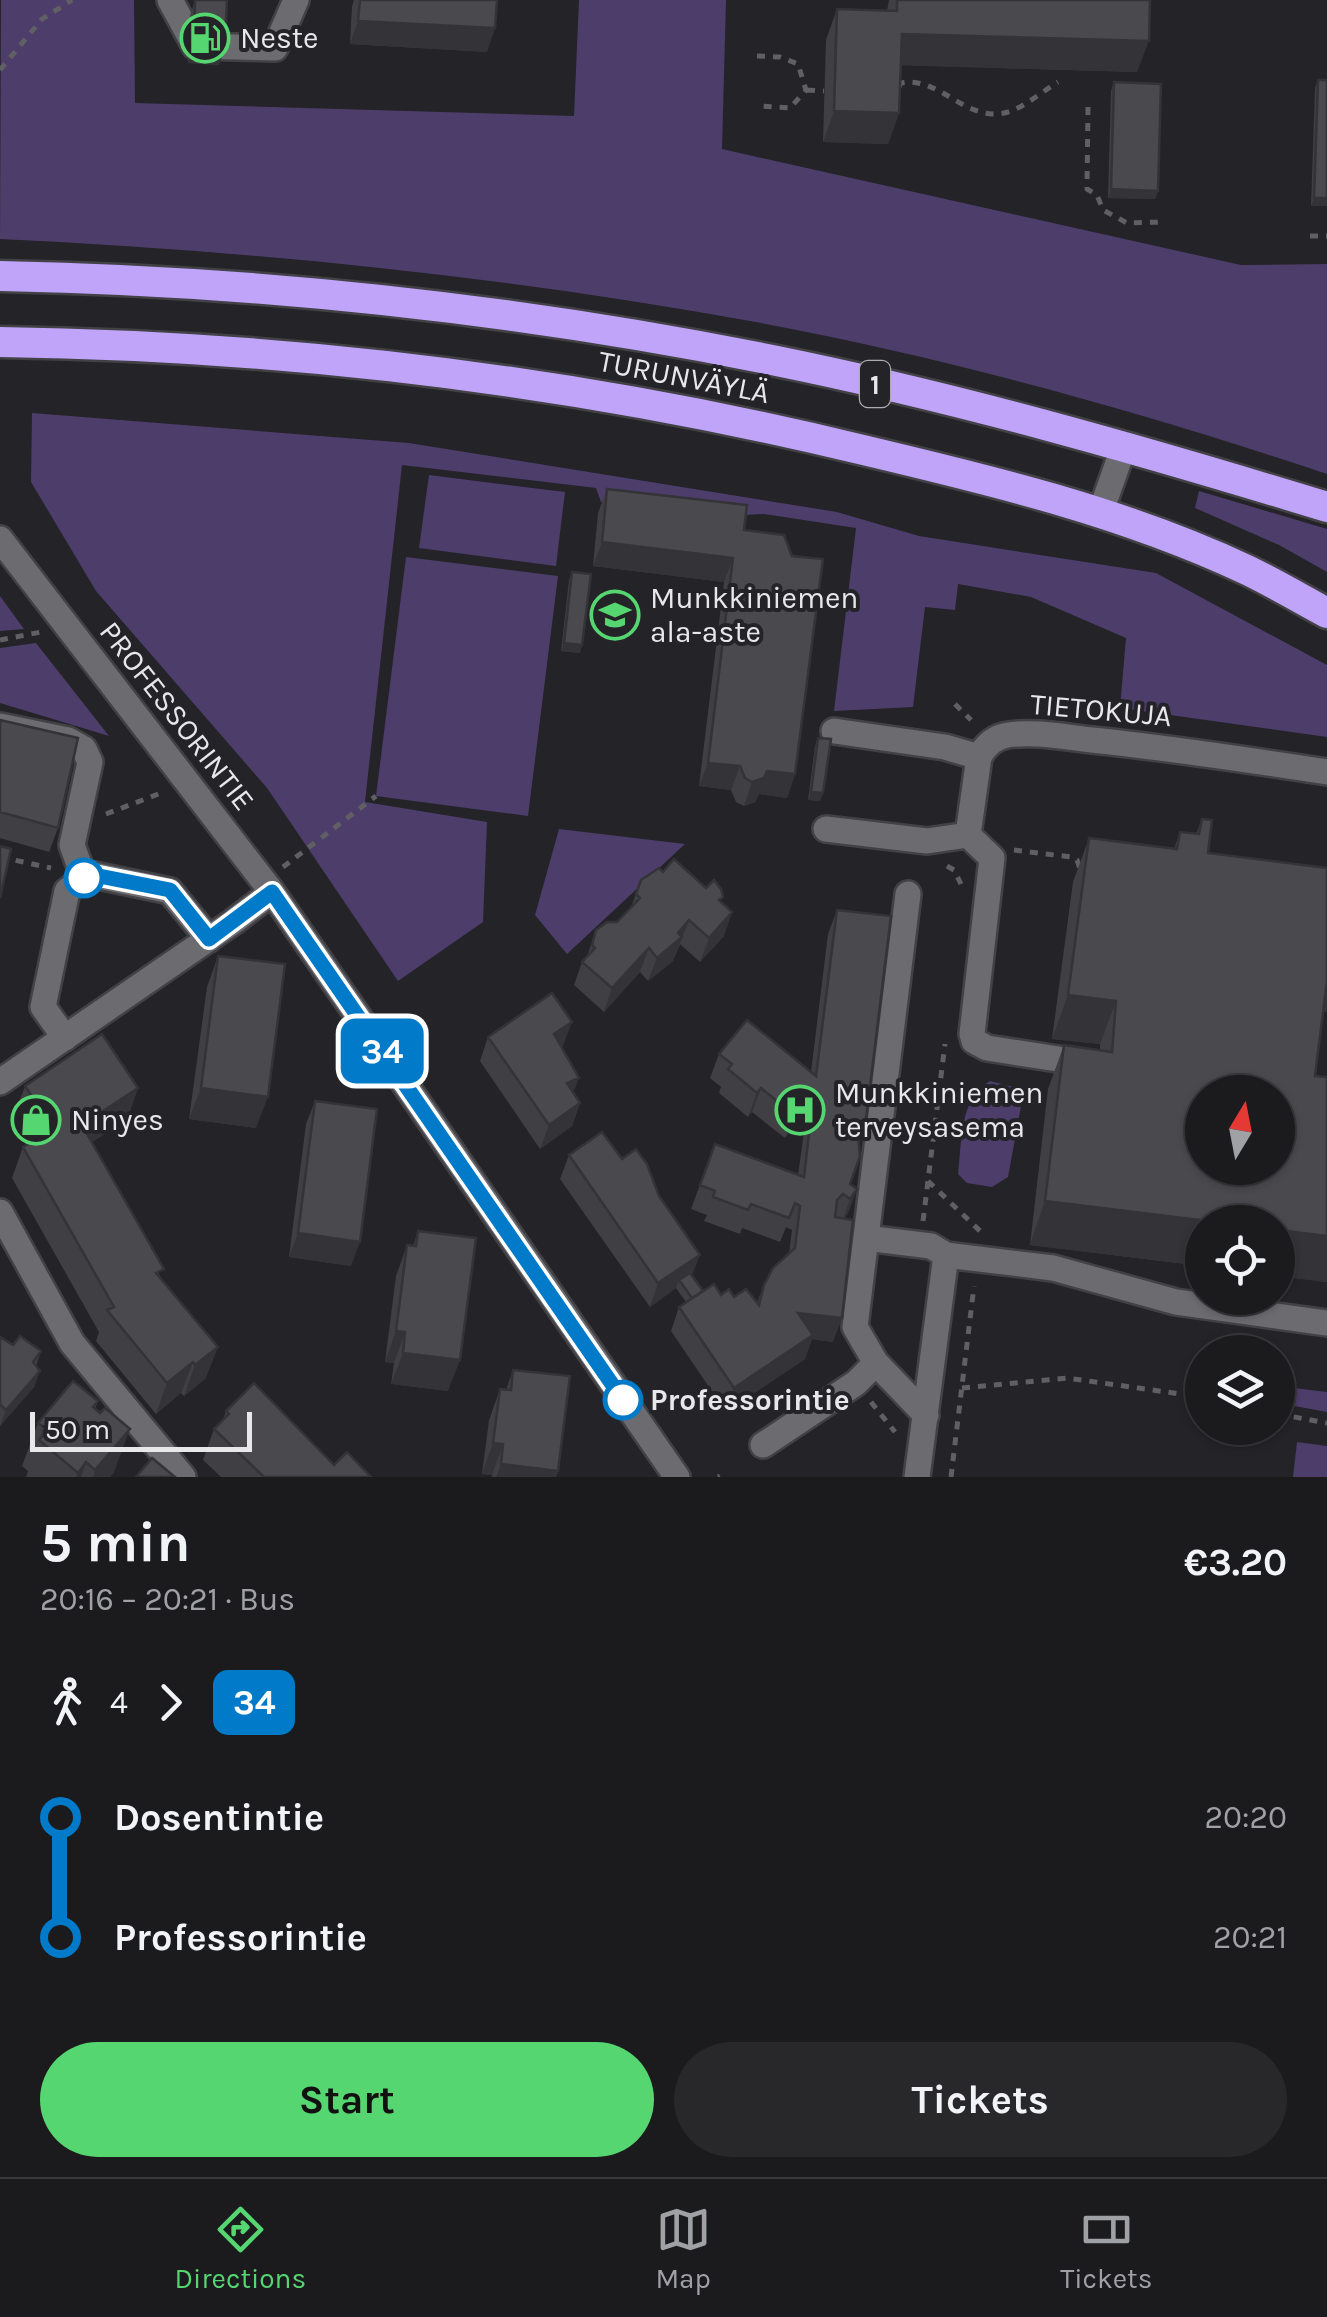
<!DOCTYPE html>
<meta charset="utf-8">
<style>
body{margin:0;font-family:Karla,sans-serif;background:#28272a;color:#f1f3f6;height:100vh;display:flex;flex-direction:column;font-size:38px;white-space:nowrap}
*{box-sizing:border-box;margin:0}
p{font-size:32px;color:#a0a1a4}
.icon{flex:none;width:55px;height:55px;fill:none;stroke:currentColor;stroke-width:2;stroke-linecap:round;stroke-linejoin:round}
.map{position:relative;height:1477px;overflow:hidden}
.drawer{display:flex;flex-direction:column;background:#1b1a1d;flex:1}
.drawer>*{flex:none}
.badge{padding:0 20px;border-radius:15px;font-size:35px;line-height:65px}
.needle{width:65px;rotate:10deg}
.controls{position:absolute;left:1185px;top:1075px;display:grid;gap:20px}
.controls a{display:grid;place-items:center;width:110px;height:110px;border-radius:50%;background:#1b1a1d;box-shadow:0 2px 8px #0004,0 0 0 2px #39383b;font-size:50px}
.scale{position:absolute;left:30px;bottom:25px;width:222px;box-sizing:border-box;padding-left:10px;border:5px solid #e8e8eb;border-top:0;font-size:28px;line-height:35px;white-space:nowrap;color:#e8e8eb;-webkit-text-stroke:8px #242327;paint-order:stroke}
.map>.badge{position:absolute;translate:-50% -50%;box-shadow:0 0 0 5px #fff}
.legs{display:flex;align-items:center;gap:15px;height:110px;padding:0 40px;font-size:32px}
.legs p{margin-inline-start:auto}
.summary{display:flex;align-items:center;justify-content:space-between;height:170px;padding:0 40px}
h1{font-size:55px;font-weight:700;line-height:75px}
.action{display:flex;gap:20px;margin-top:auto;padding:20px 40px}
.action a{flex:1;height:115px;border-radius:60px;background:#56d671;color:#111;font-size:40px;font-weight:700;line-height:115px;text-align:center}
.action a+a{background:#28272a;color:#f1f3f6}
ul{padding:0 40px;list-style:none}
li{display:flex;align-items:center;gap:35px;height:120px;font-size:38px}
li i{display:grid;place-items:center;width:15px;height:100%;margin:0 12px;background:currentColor}
li i::after{content:'';width:25px;height:25px;margin:-12px;border:8px solid;border-radius:50%;background:#1b1a1d}
li p{margin-inline-start:auto}
li:first-child i{background:linear-gradient(#0000 50%,currentColor 0)}
li:last-child i{background:linear-gradient(currentColor 50%,#0000 0)}
.tabs{display:flex;justify-content:space-around;align-items:center;height:140px;border-top:2px solid #39383b;background:#1b1a1d;font-size:28px;color:#a0a1a4}
.tabs a{display:grid;justify-items:center;gap:5px}
.tabs .selected{color:#56d671}
.map>svg:first-child{display:block}
</style>
<div class="map">
<svg width="1327" height="1477" viewBox="0 0 1327 1477">
<rect width="100%" height="100%" fill="#242327"/>
<!-- green -->
<path fill="#4c3d6b" d="M1 0H134L135 103 574 116 579 0H726L722 149 1241 265 1327 264V474C1139 411 945 357 750 321 503 276 251 251 0 239Z
M32 413 409 443 837 512 919 536 1156 573 1327 665V737L1120 708 1126 638 1031 597 958 584 955 610 925 607 913 707 834 711 856 528 764 514 724 516 601 502 596 488 402 465 365 802 487 822 483 922 398 981 267 788 96 591 31 482Z
M429 475 565 492 556 566 419 548Z
M1199 491 1327 529V572L1279 545 1195 508Z
M406 557 558 576 528 816 376 796Z
M0 596 24 629 0 631Z
M36 643 109 736 0 703V648Z
M559 829 685 844 567 954 535 915Z
M990 1081 1014 1087 1021 1106 1008 1177 992 1187 967 1183 958 1174C962 1142 959 1098 990 1081Z
M1278 1386 1327 1392V1412L1278 1403Z
M1297 1442 1327 1446V1477H1293Z"/>
<g fill="none" stroke-linecap="round" stroke-linejoin="round">
<!-- minor casing -->
<g stroke="#424145" stroke-width="30">
<path id="minor" d="M170 0 195 46 275 48 296 0
M1100 514 1124 446
M0 539 272 892 677 1477
M0 726 68 740 84 749 90 762 72 845 84 878
M834 731 945 747 979 757
M826 829 927 841 968 835
M968 835 979 757C985 746 994 737 1008 735 1035 731 1064 737 1092 740 1170 748 1249 760 1327 772
M968 835 992 858 972 1034 974 1041 987 1048 1071 1061
M908 894 855 1327 876 1363 926 1415
M65 1038 43 1007 67 891 89 874 170 891 209 939
M0 1082 233 922 272 892
M0 1212 72 1343 183 1477
M866 1238 931 1246 946 1255 1053 1268 1176 1302 1327 1323
M763 1445 856 1383 876 1363
M917 1477 946 1255"/>
</g>
<!-- highway casing -->
<g stroke="#424145" stroke-width="35">
<path id="highway" d="M0 276C259 281 518 309 772 360 960 398 1144 451 1327 507
M0 342C289 346 578 381 859 449 990 480 1124 512 1247 570 1274 583 1301 599 1327 613"/>
</g>
<!-- path -->
<path stroke="#605f63" stroke-width="5" stroke-dasharray="8 8" stroke-linecap="butt" d="M757 56 780 57 798 64 806 90 790 108 758 106
M0 70 42 19 72 0
M899 87 901 83C941 75 968 127 1011 111 1027 105 1043 91 1058 82
M807 90 824 91
M1088 107 1087 189 1097 195 1103 210 1127 223 1163 222
M1310 236H1327
M0 640 41 632
M955 704 971 720
M106 814 161 793
M1014 850 1071 857 1077 860 1080 869
M0 857 51 868
M947 866 954 870 961 884
M283 867 376 796
M928 1181 980 1231
M923 1221 945 1044
M962 1388 1067 1378 1202 1397
M871 1402 895 1432
M1278 1414 1327 1423
M718 1477 720 1476
M951 1477 974 1286"/>
<!-- minor -->
<use href="#minor" stroke="#6c6b70" stroke-width="25"/>
<!-- highway -->
<use href="#highway" stroke="#bfa4fa" stroke-width="30"/>
</g>
<!-- wall -->
<path fill="#403f43" d="M195 0 219 65 188 63 190 16Z
M354 0H497L487 52 350 44 352 6Z
M889 0H1150L1137 72 901 65 899 113 888 144 823 142 826 40 837 9 887 11Z
M1318 80H1327V206H1311L1315 88Z
M1114 82 1158 191 1155 199 1108 198 1111 91Z
M607 489 744 530 795 774 787 798 759 794 755 802 744 806 736 802 731 790 699 786 724 582 593 566 598 513Z
M572 572 580 653 561 651 569 580Z
M0 720 58 828 49 852 0 838Z
M818 738 823 793 820 801 808 800 815 746Z
M1202 819 1208 853 1323 1012 1315 1076 1327 1077V1282L1278 1276V1222H1202V1266L1030 1245 1048 1089 1064 1045 1100 1050V1044L1052 1039 1073 882 1089 838 1174 849 1180 832 1196 834Z
M663 872 721 902 724 936 700 962 680 944 673 961 648 981 640 972 604 1012 574 985 582 962 587 956 596 930 617 922 631 907 641 880Z
M837 910 865 1127 859 1143 850 1184 857 1189 848 1213 844 1219 833 1342 812 1339 805 1359 726 1412 671 1331 679 1307 686 1302 676 1288 650 1307 560 1179 569 1155 692 1276 703 1291 757 1303 764 1285 789 1254 792 1230 786 1227 780 1242 742 1228 740 1234 704 1221 707 1215 691 1209 715 1144 798 1175 804 1132 796 1125 785 1138 752 1112 748 1117 719 1093 721 1087 710 1078 719 1054 811 1072 828 934Z
M218 956 256 1128 189 1119 207 987Z
M488 1037 563 1046 561 1047 579 1078 573 1092 580 1103 572 1126 540 1149 480 1061Z
M25 1086 138 1088 127 1119 92 1142 161 1278 206 1378 184 1396 181 1393 156 1414 96 1341 99 1332 12 1178 23 1147 31 1143 14 1117Z
M315 1101 351 1266 289 1257 306 1124Z
M418 1231 448 1391 391 1384 394 1363 385 1362 396 1276 407 1245 413 1246Z
M0 1337 13 1345 41 1351 36 1366 40 1371 34 1387 0 1426Z
M513 1370 558 1471 556 1477H492V1475L482 1474 489 1420 500 1389 506 1390Z
M98 1401 95 1409 114 1472 110 1477H26L28 1471 22 1466 38 1423Z
M226 1411 334 1465 371 1477H221L203 1460 214 1429 223 1420Z"/>
<!-- shaded-wall -->
<path fill="#343337" d="M358 21 495 28 487 52 350 44Z
M902 34 1149 41 1137 72 890 65Z
M194 47 225 48 219 65 188 63Z
M834 111 899 113 888 144 823 142Z
M1111 189 1158 191 1155 199 1108 198Z
M1314 198H1327V206H1311Z
M602 542 733 558 724 582 593 566Z
M564 643 582 645 580 653 561 651Z
M708 763 740 766 731 790 699 786Z
M767 771 795 774 787 798 759 794 755 802 744 806 752 782Z
M811 792 823 793 820 801 808 800Z
M732 912 724 936 700 962 709 938Z
M689 920 673 961 648 981 657 958Z
M649 948 640 972 604 1012 612 988Z
M1327 972V1012L1313 1011Z
M1068 995 1116 1001 1100 1044 1052 1039Z
M572 1022 563 1046 545 1058 554 1034Z
M579 1078 570 1101 567 1083Z
M138 1088 127 1119 71 1156 82 1125Z
M201 1088 268 1097 256 1128 189 1119Z
M761 1088 752 1112 748 1117 757 1093Z
M805 1101 796 1125 785 1138 794 1115Z
M580 1103 572 1126 540 1149 549 1125Z
M857 1126 865 1127 856 1151Z
M857 1189 848 1213 842 1223 850 1199Z
M1045 1201 1216 1222H1202V1266L1030 1245Z
M1278 1230 1327 1236V1282L1278 1276Z
M298 1233 360 1242 351 1266 289 1257Z
M700 1255 691 1278 679 1280 676 1288 650 1307 658 1283Z
M798 1313 842 1318 833 1342 812 1339 805 1359 726 1412 734 1388Z
M396 1331 405 1332 394 1363 385 1362Z
M218 1347 206 1378 184 1396 195 1365Z
M403 1353 460 1360 448 1391 391 1384Z
M193 1362 181 1393 156 1414 167 1383Z
M40 1371 34 1387 0 1426 6 1410Z
M130 1429 114 1472 110 1477H93L95 1470Z
M493 1443 503 1444 492 1475 482 1474Z
M86 1462 81 1477H76L78 1473Z
M501 1464 558 1471 556 1477H496Z"/>
<!-- building -->
<path fill="#4a494e" stroke="#343337" stroke-width="2.5" fill-rule="evenodd" d="M195 0H227L225 48 194 47Z
M360 0H497L495 28 358 21Z
M897 0H1150L1149 41 902 34 899 113 834 111 837 9 897 11Z
M1318 80H1327V198H1314Z
M1114 82 1161 84 1158 191 1111 189Z
M607 489 747 505 744 530 784 535 792 556 823 559 795 774 767 771 764 778 752 782 745 778 740 766 708 763 733 558 602 542Z
M572 572 591 574 582 645 564 643Z
M0 720 78 738 58 828 0 812Z
M818 738 831 739 823 793 811 792Z
M1202 819 1212 820 1208 853 1327 868V981L1315 1076 1327 1077V1236L1278 1230V1222H1216L1045 1201 1064 1045 1112 1052 1116 1001 1068 995 1089 838 1177 849 1180 832 1199 834ZM1202 1092H1278V1168H1202Z
M0 846 11 849 0 898Z
M674 859 706 888 714 880 721 889 723 897 719 900 732 912 709 938 689 920 678 933 682 937 657 958 649 948 612 988 582 962 595 948 592 945 596 930 607 922H617L640 898 636 894 641 880 659 868 663 872Z
M837 910 891 916 865 1127 857 1126 860 1156 850 1184 857 1189 850 1199 843 1194 837 1200 835 1217 853 1220 842 1318 798 1313 813 1335 734 1388 679 1307 714 1284 721 1295 729 1289 734 1297 746 1289 759 1305 764 1285 773 1268 795 1248 800 1206 795 1203 789 1218 751 1204 748 1210 713 1197 715 1191 700 1185 715 1144 804 1177 812 1108 805 1101 794 1115 761 1088 757 1093 728 1069 732 1064 719 1054 747 1020 816 1076Z
M218 956 285 964 268 1097 201 1088Z
M552 993 572 1022 554 1034 579 1078 567 1083 580 1103 549 1125 488 1037Z
M102 1034 138 1088 82 1125 164 1269 156 1273 218 1347 195 1365 193 1362 167 1383 107 1310 114 1307 23 1147 54 1129 25 1086Z
M315 1101 377 1109 360 1242 298 1233Z
M602 1132 622 1159 636 1149 647 1164 659 1196 700 1255 658 1283 569 1155Z
M418 1231 476 1238 460 1360 403 1353 405 1332 396 1331 407 1245 416 1246Z
M690 1273 703 1291 692 1298 679 1280Z
M20 1336 41 1351 33 1362 40 1371 6 1410 0 1404V1337L13 1345Z
M513 1370 570 1376 558 1471 501 1464 503 1444 493 1443 500 1389 511 1390Z
M73 1381 98 1401 93 1407 100 1413 105 1408 130 1429 95 1470 86 1462 78 1473 39 1440 48 1430 38 1423Z
M254 1383 334 1465 347 1452 371 1477H264L214 1429 229 1414 226 1411Z
M152 1458 175 1477H136Z"/>
<g fill="none" stroke-linecap="round" stroke-linejoin="round">
<!-- line-1 casing -->
<g stroke="#fff" stroke-width="22">
<path id="line-1" d="M84 878 89 874 170 890 209 939 272 892 623 1400"/>
</g>
<!-- line-1 -->
<use href="#line-1" stroke="#007ac9" stroke-width="15"/>
</g>
<!-- icons -->
<defs>
<g id="fuel-ring" transform="scale(2.5)"><circle r="9.5" fill="#242327" stroke="#56d671" stroke-width="1.5"/><path d="M-5.5-6h7V0h2V4h1.3V-2.5L3-4.5l.8-.8L6-3V5H2.5V1h-1V6h-7ZM-4.2-4.7v3.2H.2V-4.7Z" fill="#56d671"/></g>
<g id="school-ring" transform="scale(2.5)"><circle r="9.5" fill="#242327" stroke="#56d671" stroke-width="1.5"/><path d="M0-5L7-2L0 1L-7-2ZM-4 1L0 2.5L4 1V4Q0 6-4 4Z" fill="#56d671"/></g>
<g id="hospital-ring" transform="scale(2.5)"><circle r="9.5" fill="#242327" stroke="#56d671" stroke-width="1.5"/><path d="M-5-5h3v3.5h4V-5h3V5h-3V1.5h-4V5h-3Z" fill="#56d671"/></g>
<g id="shop-ring" transform="scale(2.5)"><circle r="9.5" fill="#242327" stroke="#56d671" stroke-width="1.5"/><path d="M-5-2.5h2.3a2.7 3.5 0 0 1 5.4 0H5L5.5 6h-11ZM-1.5-2.5h3a1.5 2.3 0 0 0-3 0Z" fill="#56d671"/></g>
</defs>
<g fill-rule="evenodd">
<use href="#fuel-ring" x="205" y="38"/>
<use href="#school-ring" x="615" y="615"/>
<use href="#hospital-ring" x="800" y="1110"/>
<use href="#shop-ring" x="36" y="1120"/>
</g>
<!-- markers -->
<g fill="#fff" stroke="#007ac9" stroke-width="5">
<circle cx="84" cy="878" r="18"/>
<circle cx="623" cy="1400" r="18"/>
</g>
<g text-anchor="middle" dominant-baseline="central" stroke-width="8" stroke-linejoin="round" paint-order="stroke">
<!-- shield labels -->
<rect fill="#242327" stroke="#adadb0" stroke-width="2.5" x="860" y="361" width="30" height="46" rx="8"/>
<g font-size="28" font-weight="bold" fill="#e8e8eb">
<text x="875" y="384">1</text>
</g>
<!-- poi labels -->
<g font-size="30" fill="#e8e8eb" stroke="#242327" text-anchor="start">
<text x="240" y="38">Neste</text>
<text x="650" y="598">Munkkiniemen<tspan x="650" dy="34">ala-aste</tspan></text>
<text x="835" y="1093">Munkkiniemen<tspan x="835" dy="34">terveysasema</tspan></text>
<text x="71" y="1120">Ninyes</text>
</g>
<!-- street labels -->
<g font-size="30" fill="#e8e8eb" stroke="#242327">
<text transform="translate(684 377) rotate(11)">TURUNVÄYLÄ</text>
<text transform="translate(1101 710) rotate(5)">TIETOKUJA</text>
<text transform="translate(177 716) rotate(52)">PROFESSORINTIE</text>
</g>
<!-- stop labels -->
<g font-size="30" font-weight="bold" fill="#e8e8eb" stroke="#242327" text-anchor="start">
<text x="650" y="1400">Professorintie</text>
</g>
</g>
</svg>
<div class="controls">
<a><svg class="needle" viewBox="-14 -14 28 28"><path d="M0-13l5 13h-10z" fill="#e53935"/><path d="M0 13l5-13h-10z" fill="#a0a1a4"/></svg></a>
<a><svg class="icon" aria-label="locate" viewBox="0 0 24 24"><circle cx="12" cy="12" r="6"/><path d="M12 2v4M12 18v4M2 12h4M18 12h4"/></svg></a>
<a><svg class="icon" aria-label="layers" viewBox="0 0 24 24"><path d="M12 4l9 5-9 5-9-5zM3 14l9 5 9-5"/></svg></a>
</div>
<div class="scale">50 m</div>
<b class="badge" style="left:382px;top:1051px;background:#007ac9;color:#fff">34</b>
</div>
<section class="drawer">
<div class="summary"><div><h1>5 min</h1><p>20:16 – 20:21 · Bus</p></div><b>€3.20</b></div>
<div class="legs"><svg class="icon" aria-label="walk" viewBox="0 0 24 24"><circle cx="13" cy="4" r="2"/><path d="M13 8l-2 6 4 7M11 14l-3 7M7 12l3-4h3l4 4"/></svg>4<svg class="icon" aria-label="forward" viewBox="0 0 24 24"><path d="M9 5l7 7-7 7"/></svg><b class="badge" style="background:#007ac9;color:#fff">34</b></div>
<ul>
<li><i style="color:#007ac9"></i><b>Dosentintie</b><p>20:20</p></li>
<li><i style="color:#007ac9"></i><b>Professorintie</b><p>20:21</p></li>
</ul>
<div class="action"><a>Start</a><a>Tickets</a></div>
</section>
<nav class="tabs">
<a class="selected"><svg class="icon" aria-label="directions" viewBox="0 0 24 24"><path d="M12 3l9 9-9 9-9-9zM9 14v-3h6M13 9l2 2-2 2"/></svg>Directions</a>
<a><svg class="icon" aria-label="map" viewBox="0 0 24 24"><path d="M3 6l6-2 6 2 6-2v14l-6 2-6-2-6 2zM9 4v14M15 6v14"/></svg>Map</a>
<a><svg class="icon" aria-label="tickets" viewBox="0 0 24 24"><path d="M3 7h18v10H3zM15 7v10"/></svg>Tickets</a>
</nav>
